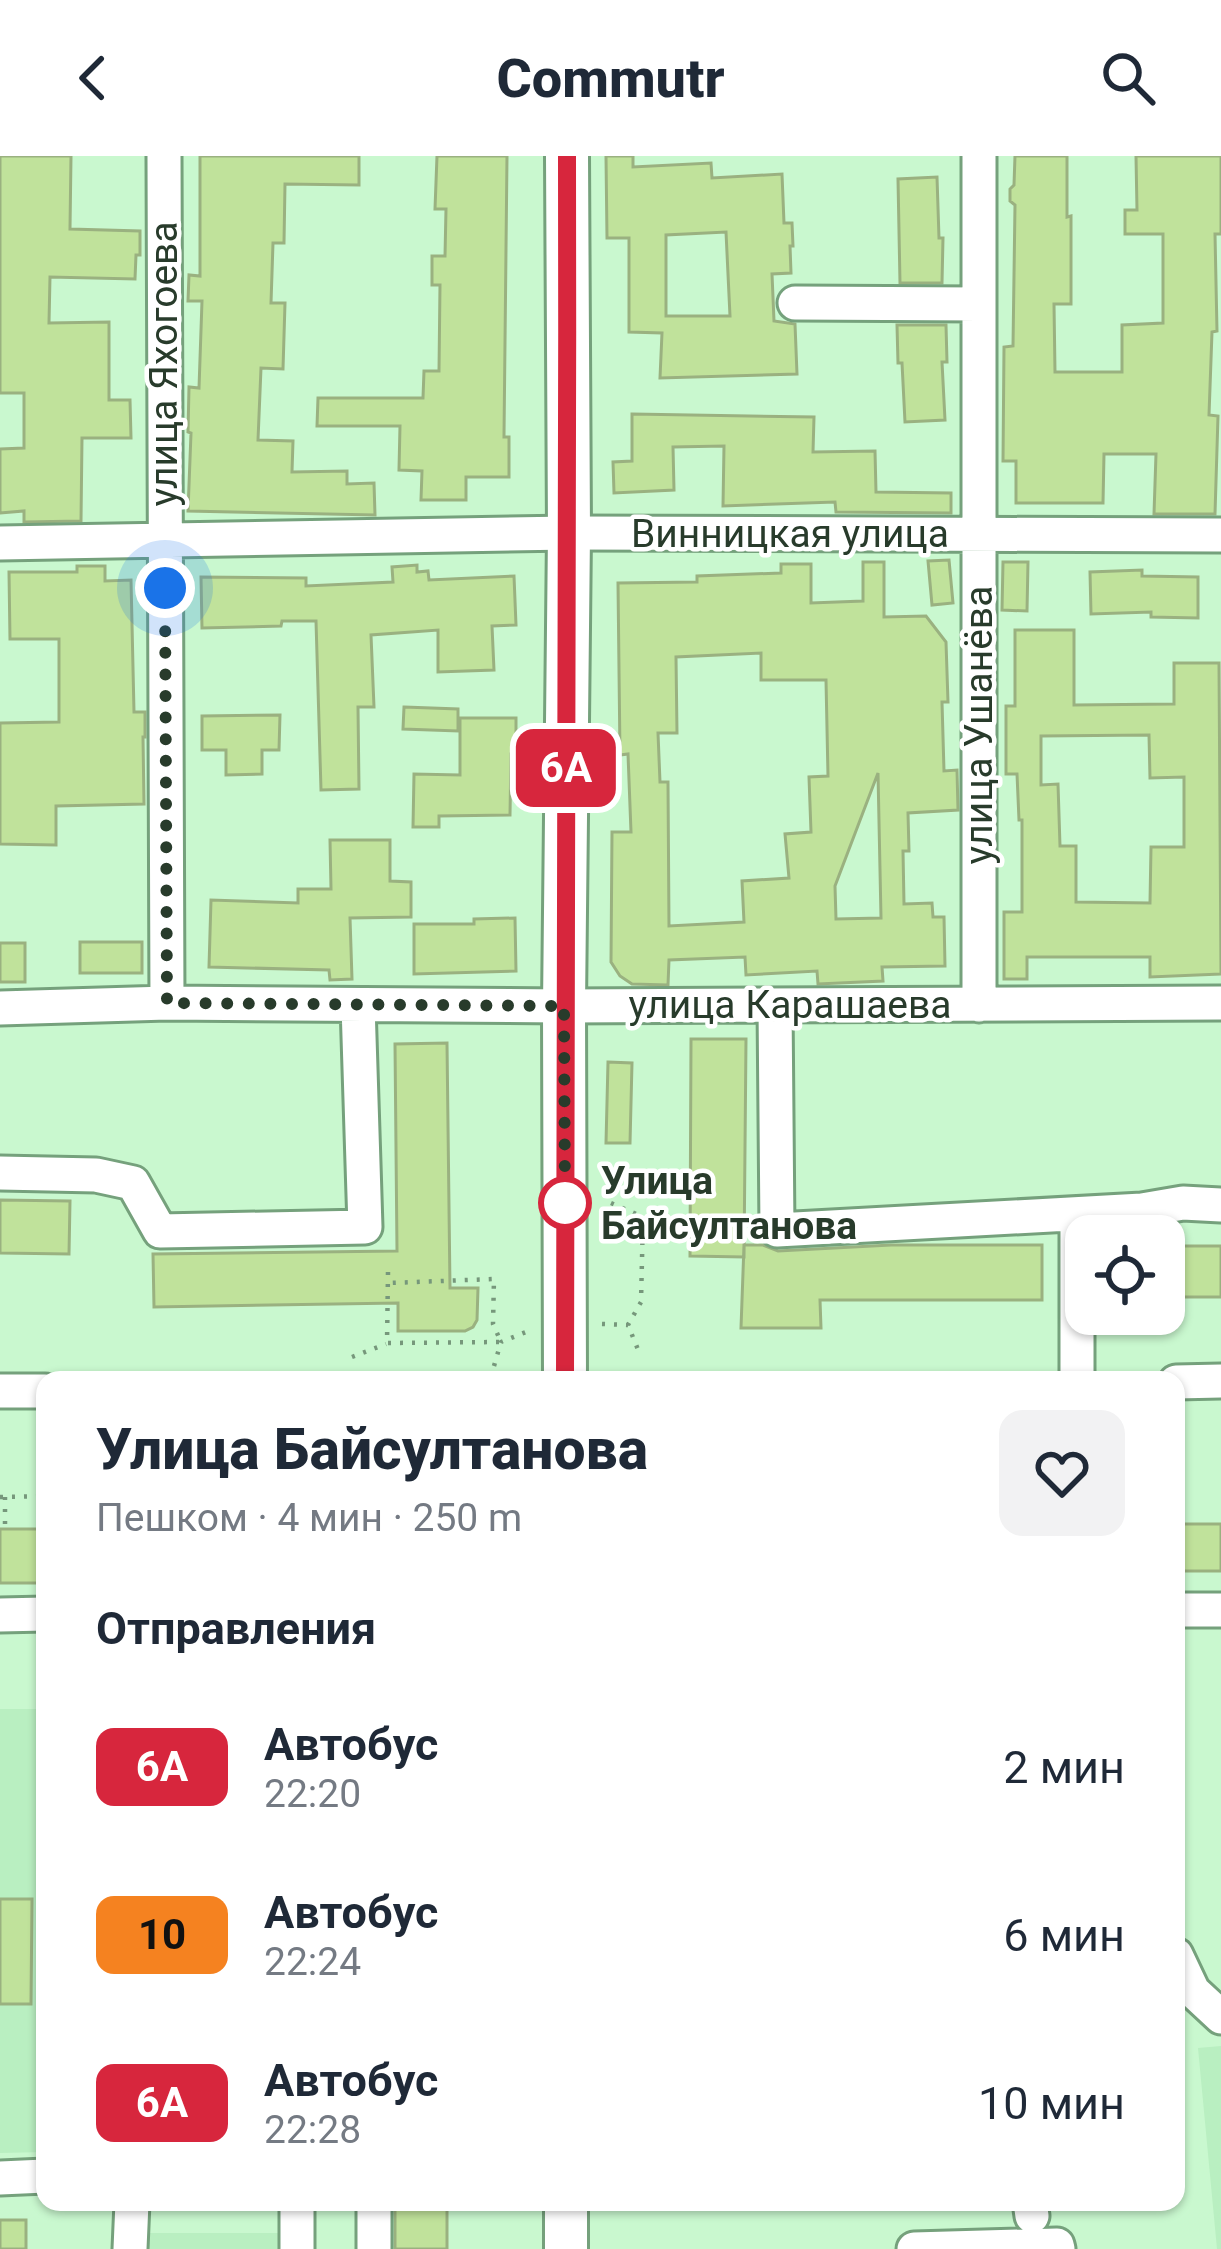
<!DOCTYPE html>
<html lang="ru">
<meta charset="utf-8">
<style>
body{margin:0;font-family:Roboto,sans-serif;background:#f2f2f3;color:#1f2937;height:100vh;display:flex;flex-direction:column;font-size:45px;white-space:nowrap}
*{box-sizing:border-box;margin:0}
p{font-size:39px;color:#747a83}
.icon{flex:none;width:66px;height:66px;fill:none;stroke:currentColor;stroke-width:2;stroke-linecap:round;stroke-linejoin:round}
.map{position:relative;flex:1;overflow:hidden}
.details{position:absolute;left:36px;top:1215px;width:1149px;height:840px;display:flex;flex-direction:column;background:#fff;border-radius:24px;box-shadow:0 3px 9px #0004}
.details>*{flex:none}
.badge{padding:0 24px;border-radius:18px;font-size:42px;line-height:78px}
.fabs{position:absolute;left:1065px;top:1059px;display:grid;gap:24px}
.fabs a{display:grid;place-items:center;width:120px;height:120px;border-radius:24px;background:#fff;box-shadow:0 3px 9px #0004;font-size:60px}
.you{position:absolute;width:60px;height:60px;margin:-30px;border:9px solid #fff;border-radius:50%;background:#1a73e8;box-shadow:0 0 0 18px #1a73e833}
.map>.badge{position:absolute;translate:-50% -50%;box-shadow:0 0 0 6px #fff}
h2{padding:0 60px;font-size:45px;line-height:108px}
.round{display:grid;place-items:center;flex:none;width:126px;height:126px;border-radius:24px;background:#f2f2f3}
.summary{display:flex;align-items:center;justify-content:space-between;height:204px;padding:0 60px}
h1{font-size:57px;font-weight:800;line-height:90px}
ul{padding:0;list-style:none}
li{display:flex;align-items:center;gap:36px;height:168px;padding:0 60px}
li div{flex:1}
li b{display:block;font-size:45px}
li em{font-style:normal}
li .badge{min-width:132px;font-weight:700;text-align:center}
header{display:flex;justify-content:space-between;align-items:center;height:156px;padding:0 60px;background:#fff;font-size:54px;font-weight:800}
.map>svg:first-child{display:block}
</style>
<header><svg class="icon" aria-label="back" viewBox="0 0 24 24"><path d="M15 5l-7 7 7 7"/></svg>Commutr<svg class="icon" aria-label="search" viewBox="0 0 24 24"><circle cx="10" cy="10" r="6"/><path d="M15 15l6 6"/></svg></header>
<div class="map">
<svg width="1221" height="2093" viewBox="0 0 1221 2093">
<rect width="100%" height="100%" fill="#c9f8cf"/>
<!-- built -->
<path fill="#b9efc1" d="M0 1553H45V1996L0 1997Z
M1221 1890V2093H1217L1198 1892Z
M142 2077H280V2093H142Z"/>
<!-- building -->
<path fill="#c0e29b" stroke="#9ab180" stroke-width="3" fill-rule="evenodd" d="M0 0H71L70 73 140 75V99H136L135 123 50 121 49 167 109 166V244H130L131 282H82L81 365 24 366V355L0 357V293L24 292V237H0Z
M200 0H359V29L285 28 284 87H273L271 147H285L283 213 261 212 258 284 293 285 292 316 347 315V328L374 327 375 359 188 355 191 277 188 276 189 231 199 232 202 145H188L189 119 200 120Z
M437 0H507L504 281H509V321H466V344H421L422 315 399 314 400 270H317L318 242H423L424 215H439L440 129H432V100H445L446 53H435Z
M606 0H633V11L711 7 712 22 782 18 784 67H792L793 90H790L791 117 772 118 774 165 795 168 797 218 660 222 662 177 629 176V82H607ZM726 76 730 160H666V79Z
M1015 0H1067V61L1071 60V148H1054L1055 216H1122V169L1163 167V78H1125V54H1137L1136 0H1221V78H1215L1217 175 1212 176 1209 259 1218 260 1215 358H1154L1156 298H1104L1103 347H1016V305H1003L1004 191 1013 190 1015 49 1010 45V33L1014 29Z
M937 21 939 82H943L942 127H900L898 23Z
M897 169H946L947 206H942L945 264 905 266 902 207H898Z
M632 258 814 261 813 296 875 295 876 336 951 337V357L836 356 835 346 723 350 724 290 673 291 674 334 614 337 613 306 632 305Z
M949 404 953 447 932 449 928 405Z
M863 406H884V461L926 460 946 486 948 546H942L944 615 957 614 958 654 908 657 909 695H903L904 748 932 747 933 761H944L945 810 882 811 883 825 818 828 817 815 746 819 745 801 669 804 668 829 632 828 620 820 611 806 612 676H631L628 598 620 599 618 427 697 426V420L781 417V408H811V447L863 445ZM761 497V524H826L828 620 809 621 811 676 785 678 789 722 742 725 744 766 669 770 668 626H660L658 577H677L676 501ZM878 617 881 762 836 763 835 730Z
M1003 406H1028L1027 455 1002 454Z
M417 409V416L428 415 429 424 514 420 516 469 492 470 494 514 438 516V474L371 479 374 551H358L359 633 321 634 316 465H282L281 470 202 472 201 421 306 422V430L393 426 392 411Z
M77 410H105V425L131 424 134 556H145V581H143L144 648 56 650V689L0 688V567L59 566V483H10L9 416H77Z
M1142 414V420L1198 421V462L1151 461V456L1091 458 1090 416Z
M1015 474H1074V549L1174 548V507H1219L1221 818 1150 821V801H1027V823H1004V756H1022V664H1019L1017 618H1006V550H1015ZM1149 579 1150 622 1184 621V691H1151L1150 747 1076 746V690H1060L1058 628 1041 629V580Z
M404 551 458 553V575L403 573Z
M280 559 279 594H262V618L226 619V594H202V560Z
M460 562H516V598H511L510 659 439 660V671H413L414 618 460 619Z
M330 684H390V725L411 726V761L350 762 352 823 330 824 329 814 209 811 211 744 298 747V733H331Z
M515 762 516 815 414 818V768H474V763Z
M80 786H142V817H80Z
M0 787H25V826H0Z
M691 883H746L744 1101 690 1100Z
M447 887 450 1132H478L477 1164 473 1171 465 1175H398V1147L154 1151 153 1098 397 1095 395 888Z
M608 906 632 907 630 987H606Z
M0 1044 70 1045 69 1098 0 1097Z
M744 1089H763L778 1095 891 1089H1042V1144H820L821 1172H741Z
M1164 1090H1221V1141H1164Z
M1176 1368H1221V1415H1176Z
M0 1373H45V1427H0Z
M0 1743H32L31 1848H0Z
M395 2046H447V2093H395Z
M0 2064H26V2093H0Z"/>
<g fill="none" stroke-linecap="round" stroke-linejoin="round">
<!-- minor casing -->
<g stroke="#75a17c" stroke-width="39">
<path id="minor" d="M164 0 167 847
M979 0V849
M795 147 979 148
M0 387 569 377 1221 379
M775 849 777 1074 1142 1054 1183 1047 1221 1049
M0 852 167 847 564 850 1221 847
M0 1017 96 1019 133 1027 160 1075 365 1071 358 849
M1077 1224V1058
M1176 1226 1221 1225
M0 1235H45
M1176 1454H1221
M0 1459 45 1458
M1176 1799 1193 1835 1221 1861
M0 2022 45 2020
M297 2046V2093
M374 2046V2093
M1030 2046 1032 2060
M130 2093 132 2046
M914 2093 1057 2089 1058 2093"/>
</g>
<!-- major casing -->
<g stroke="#75a17c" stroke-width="48">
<path id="major" d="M565 1224 564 850 569 377 567 0
M566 2046V2093"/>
</g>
<!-- path -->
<path stroke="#76977b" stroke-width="4.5" stroke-dasharray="3 9" stroke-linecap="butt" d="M611 1047 643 1061 641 1146 628 1169
M388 1116 387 1187 501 1186 493 1168 494 1123 389 1127
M602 1168 628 1169 639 1196
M352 1201 386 1188
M494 1210 501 1186 531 1174
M0 1341 45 1340
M5 1341V1373"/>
<!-- minor -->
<use href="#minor" stroke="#fff" stroke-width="33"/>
<!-- major -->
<use href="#major" stroke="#fff" stroke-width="42"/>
</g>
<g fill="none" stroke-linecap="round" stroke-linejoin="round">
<!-- line casing -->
<g stroke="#fff" stroke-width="27">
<path id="line" d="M565 1224C565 816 568 408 567 0"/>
</g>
<!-- line -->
<use href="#line" stroke="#d7263d" stroke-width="18"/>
<!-- walk -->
<path stroke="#283b2b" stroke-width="12" stroke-dasharray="0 21.6" d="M165 432 167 847 564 850 565 1047"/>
</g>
<!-- markers -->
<circle fill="#fff" stroke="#d7263d" stroke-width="6" cx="565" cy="1047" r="24"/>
<g text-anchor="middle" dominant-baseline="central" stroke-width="9" stroke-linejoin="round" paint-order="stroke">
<!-- street labels -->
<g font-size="39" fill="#283b2b" stroke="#fff">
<text transform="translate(164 208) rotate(-90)">улица Яхогоева</text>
<text x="790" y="378">Винницкая улица</text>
<text transform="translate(979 569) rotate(-90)">улица Ушанёва</text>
<text x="790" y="849">улица Карашаева</text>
</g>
<!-- stop labels -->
<g font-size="39" font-weight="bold" fill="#283b2b" stroke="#fff" text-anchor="start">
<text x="601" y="1025">Улица<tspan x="601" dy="45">Байсултанова</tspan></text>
</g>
</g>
</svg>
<div class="fabs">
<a><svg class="icon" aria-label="locate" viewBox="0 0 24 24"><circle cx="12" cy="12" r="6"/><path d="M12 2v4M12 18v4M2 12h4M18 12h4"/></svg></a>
</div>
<div class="you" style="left:165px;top:432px"></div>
<b class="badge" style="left:566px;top:612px;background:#d7263d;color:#fff">6А</b>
<section class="details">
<div class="summary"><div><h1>Улица Байсултанова</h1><p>Пешком · 4 мин · 250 m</p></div><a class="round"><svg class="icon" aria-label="heart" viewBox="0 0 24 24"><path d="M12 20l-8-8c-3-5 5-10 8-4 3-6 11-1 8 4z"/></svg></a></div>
<h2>Отправления</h2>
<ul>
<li><span class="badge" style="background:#d7263d;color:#fff">6А</span><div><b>Автобус</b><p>22:20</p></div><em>2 мин</em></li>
<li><span class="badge" style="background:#f58220;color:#111">10</span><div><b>Автобус</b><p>22:24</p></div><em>6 мин</em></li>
<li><span class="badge" style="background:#d7263d;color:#fff">6А</span><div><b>Автобус</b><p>22:28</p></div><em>10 мин</em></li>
</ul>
</section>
</div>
